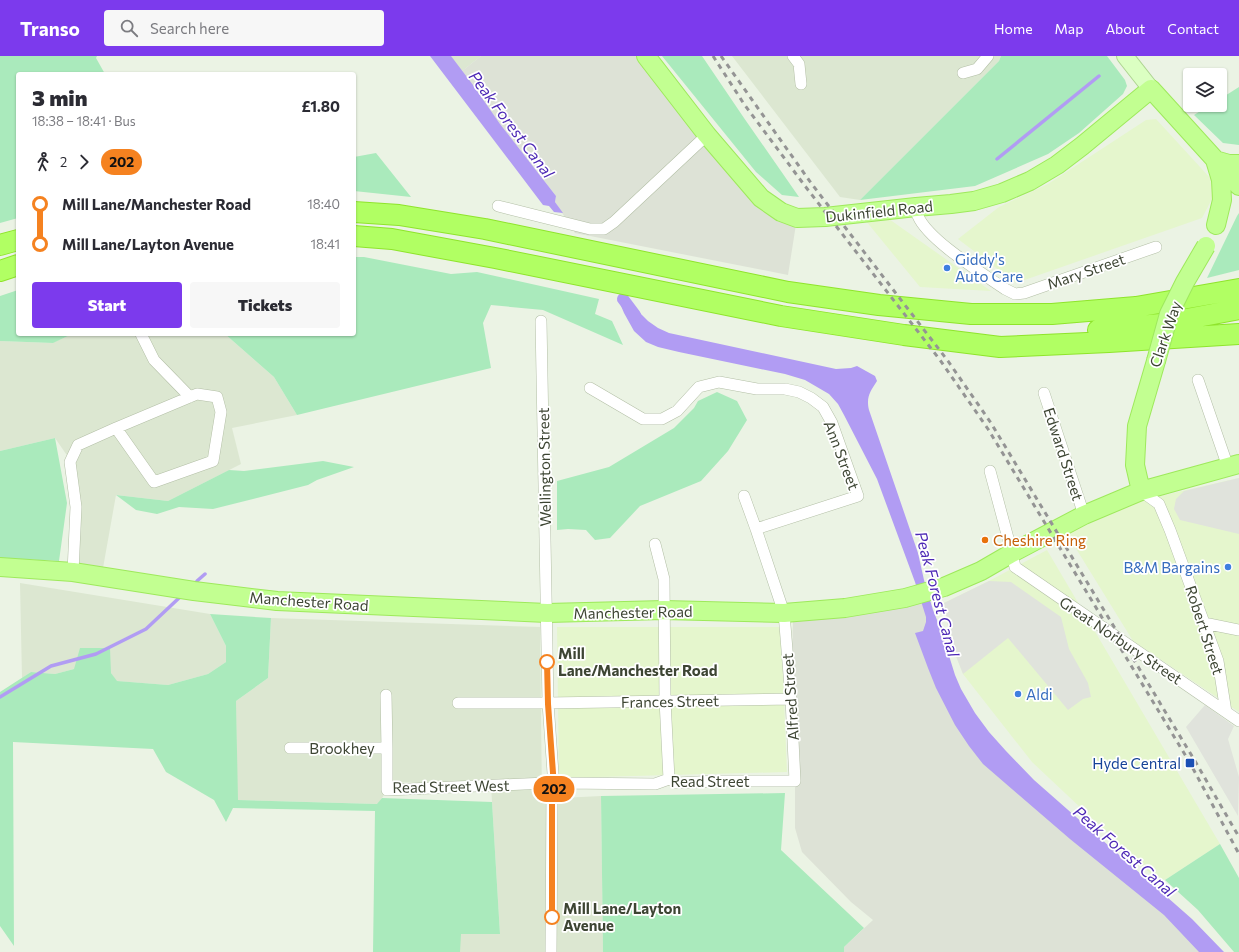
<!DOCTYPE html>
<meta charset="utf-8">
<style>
body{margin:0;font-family:Commissioner,sans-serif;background:#f7f7f7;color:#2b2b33;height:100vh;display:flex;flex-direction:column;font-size:15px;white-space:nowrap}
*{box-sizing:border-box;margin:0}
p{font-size:13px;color:#7c7c81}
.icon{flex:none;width:22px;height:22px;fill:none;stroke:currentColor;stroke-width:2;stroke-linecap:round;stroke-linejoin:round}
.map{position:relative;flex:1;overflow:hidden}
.sheet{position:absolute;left:16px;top:16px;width:340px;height:264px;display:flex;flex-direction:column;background:#fff;border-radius:4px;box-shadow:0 1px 3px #0004}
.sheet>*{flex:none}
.badge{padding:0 8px;border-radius:13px;font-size:14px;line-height:26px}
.tools{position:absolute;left:1183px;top:12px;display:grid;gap:8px}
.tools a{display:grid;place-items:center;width:44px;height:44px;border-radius:4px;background:#fff;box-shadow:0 1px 3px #0004;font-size:20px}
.map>.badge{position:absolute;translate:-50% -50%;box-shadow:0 0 0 2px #fff}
.legs{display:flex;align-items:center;gap:6px;height:44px;padding:0 16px;font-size:13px}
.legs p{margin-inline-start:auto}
.head{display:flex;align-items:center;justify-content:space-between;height:68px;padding:0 16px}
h1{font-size:22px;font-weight:800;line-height:30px}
.button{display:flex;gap:8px;margin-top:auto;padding:8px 16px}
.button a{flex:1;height:46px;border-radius:4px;background:#7c3aed;color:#fff;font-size:16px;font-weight:800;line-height:46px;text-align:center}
.button a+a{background:#f7f7f7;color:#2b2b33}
ul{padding:0 16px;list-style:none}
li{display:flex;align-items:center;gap:14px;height:40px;font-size:15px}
li i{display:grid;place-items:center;width:6px;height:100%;margin:0 5px;background:currentColor}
li i::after{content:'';width:10px;height:10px;margin:-5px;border:3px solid;border-radius:50%;background:#fff}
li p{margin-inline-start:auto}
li:first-child i{background:linear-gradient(#0000 50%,currentColor 0)}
li:last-child i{background:linear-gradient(currentColor 50%,#0000 0)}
header{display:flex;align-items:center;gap:24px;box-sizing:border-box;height:56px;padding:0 20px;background:#7c3aed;color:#fff}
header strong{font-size:19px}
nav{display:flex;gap:22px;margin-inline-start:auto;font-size:14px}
.search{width:280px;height:36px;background:#f7f7f7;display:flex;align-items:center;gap:10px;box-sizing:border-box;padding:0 14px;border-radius:4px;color:#7c7c81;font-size:15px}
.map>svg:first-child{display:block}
</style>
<header>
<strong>Transo</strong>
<div class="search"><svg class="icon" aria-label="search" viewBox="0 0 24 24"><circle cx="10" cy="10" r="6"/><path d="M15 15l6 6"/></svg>Search here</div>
<nav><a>Home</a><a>Map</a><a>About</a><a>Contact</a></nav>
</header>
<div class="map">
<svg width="1239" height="896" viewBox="0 0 1239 896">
<rect width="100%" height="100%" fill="#ebf3e4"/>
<!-- residential -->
<path fill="#dce7d1" d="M450 0H481L462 15Z
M732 0H1001L999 5 860 144 840 141Z
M72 278H225L274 321 297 359 232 372 241 408 168 445 116 439 103 512 79 507 81 452 75 411 55 382 0 395V285L52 287Z
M20 527 210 558 226 590V606L208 618 168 629 116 625 111 617 74 613 55 618 31 616 22 622Z
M271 562 540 571 542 743 601 740 603 896H460V878H500L491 729 393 726 378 748 237 744 236 645 268 622Z"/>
<!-- commercial -->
<path fill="#e5f6cd" d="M1156 63 1212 124V143L1202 162 1016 227 958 183 999 151 1048 128 1146 64Z
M889 163 991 235 920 231 866 165Z
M1239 422V656L1133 585 1067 478 1134 446Z
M1047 494 1220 788 1165 824 1150 817 1032 706 963 618 951 587 944 547 989 525Z
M557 571H781L787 716 559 722Z"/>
<!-- industrial -->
<path fill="#dde2d6" d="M481 0H646L720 93 797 162 788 219 575 177 555 146 556 140 500 68 462 15Z
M925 540 935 590 988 690 1213 896H844V891L873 864 851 846 802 796 795 772V725L791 643 793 563Z"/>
<!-- green -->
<path fill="#aaeabc" d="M0 0H97L96 2 105 18H18V162L0 167Z
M662 0H702L744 62 799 141 782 139 756 116Z
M1001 0H1107L1125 24 1127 30 1123 38 1079 77 1048 98 975 130 860 144 999 5Z
M1239 31V89L1223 87 1194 59 1210 49H1220V43Z
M376 97 411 141 354 135V101Z
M1239 157V214L1207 222 1237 160Z
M354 201H364L451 218 477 216 599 243 595 258 612 265 623 289 543 254 491 249 483 267 491 312 297 359 274 321 225 278H354Z
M18 234V278H72L53 287 0 285V240Z
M717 336 737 345 747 364 728 395 701 425 640 450 610 482 595 484 586 474 568 473 557 474V425L609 411 674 372 694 352 698 345Z
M55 382 67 447 59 505 0 502V395Z
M323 405 354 411 317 424 308 429 213 453 179 451 157 458 136 454 116 439 168 445 229 414 244 415Z
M210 558 271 562 268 622 236 645 238 744 377 748 382 742 492 746 500 878H461L460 896H373L375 755 233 752 226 766 214 744 166 716 153 693 13 686 14 890 0 870V636L31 616 55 618 74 613 80 592H110L111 617 117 625 168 629 208 618 226 606V590Z
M785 737 781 794 864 872 844 891V896H603L601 740Z
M1220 788 1239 822V896H1234L1198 854 1165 824Z"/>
<!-- parking -->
<path fill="#e0e3dc" d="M1239 422V478L1180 464 1174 453 1176 443 1184 435Z
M989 525 1011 526 1061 561 1069 593 1088 627 1091 641 1083 643 1068 654 1008 582 963 618 951 587 944 547Z
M1205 649 1234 670 1228 683 1239 721 1238 760 1186 671Z"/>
<!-- water -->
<path fill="#b19cf3" d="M430 0H451L473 29 500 68 556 140 555 146 563 157 554 156 549 150 543 149Z
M619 245 630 247 648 265 658 272 669 277 836 313 851 312 857 310 875 320 877 325C870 336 866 341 869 354L918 497 924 524 933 554 941 574 955 619 961 633 975 657 989 676 1006 695 1034 724 1192 863 1224 896H1199L1164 859 1070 783 983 708 969 690 955 669 936 632 928 612 915 577 923 575 926 566V561L915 526 877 423 844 359 838 348 829 338 805 324 785 318 679 296 658 291 646 286 634 275 624 257Z"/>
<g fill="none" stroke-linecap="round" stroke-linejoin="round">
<!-- stream -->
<path stroke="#b19cf3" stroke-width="3.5" d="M997 103 1099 20
M197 525 205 518
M0 641 51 610 96 598 146 573 179 542"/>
<!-- canal -->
<path stroke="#b19cf3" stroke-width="12" d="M623 243 635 259"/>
<!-- street casing -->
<g stroke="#b3bfa6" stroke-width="12">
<path id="street" d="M793 0 799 8 801 28
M963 17 977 13 988 0
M498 150 590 173H604L614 166 707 79
M916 151C916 154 916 157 918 160 928 184 982 217 1005 233L1015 238 1024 237 1156 191
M541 265 548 647 554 731 552 738 551 896
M141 278 154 304 190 341
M1198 324 1228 411
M590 332 643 363H662L677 355 699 331 719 326 757 333H785L799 336 811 342 823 351 832 367 858 440 756 473 784 557 791 643 795 725H718L677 727 669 723
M1044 337 1084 459
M990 415 1012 497 1015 511 1239 665
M1141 435 1159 448 1170 474 1218 605 1226 656
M744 440 756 473
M655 488 664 523 665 644 669 723
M73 516 76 451 70 406 78 389 116 372 197 338 217 341 221 356 213 405 154 426 116 372
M1204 567 1239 574
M458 647H548L791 643
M290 692H387L386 639
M387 692V734L546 727 554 731
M554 731 559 728 564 727 655 728 669 723"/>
</g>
<!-- secondary casing -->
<g stroke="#aed591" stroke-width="18">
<path id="secondary" d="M1125 0 1151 33"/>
</g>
<!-- primary casing -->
<g stroke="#9ee95c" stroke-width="20">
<path id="primary" d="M646 0 707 79 761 142 781 156 797 162 825 161 916 151 951 148 974 145 1002 137 1030 125 1057 109 1082 90 1151 33 1239 130
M1216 169 1222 144 1221 124 1215 104 1229 108H1239
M1141 435 1135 409 1137 370 1156 305
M0 511 73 516 194 535 277 545 547 557 664 554 784 557 845 552 905 542 944 531 981 515 1012 497 1084 459 1141 435 1239 408"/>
</g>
<!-- highway casing -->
<g stroke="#8fe42c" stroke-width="22">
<path id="highway" d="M354 156 399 159 485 173 788 236 879 249 971 258H1052L1136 251 1239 233
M354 180 392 183 495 202 781 260 904 279 1000 291 1109 286 1239 278
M0 189 18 184
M0 215 18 209
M1098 274 1161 268 1239 253"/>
</g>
<!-- street -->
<use href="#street" stroke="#fff" stroke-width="11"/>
<!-- secondary -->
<use href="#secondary" stroke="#dbffc2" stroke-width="16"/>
<!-- primary -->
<use href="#primary" stroke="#c2ff91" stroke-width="18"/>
<!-- highway -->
<use href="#highway" stroke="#b1ff63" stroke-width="20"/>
<!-- rail -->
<path stroke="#949494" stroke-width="3" stroke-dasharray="5 5" stroke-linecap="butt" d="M713 0 744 48 805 130 940 304 988 373 1190 707 1239 798
M721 0 811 127 948 305 991 367 1195 705 1239 781"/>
<!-- primary-bridge casing -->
<g stroke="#9ee95c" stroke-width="20" stroke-linecap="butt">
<path id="primary-bridge" d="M1156 305 1169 258 1185 226 1206 190"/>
</g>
<!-- primary-bridge -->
<use href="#primary-bridge" stroke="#c2ff91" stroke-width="18"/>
</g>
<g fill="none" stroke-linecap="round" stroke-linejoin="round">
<!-- line-1 casing -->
<g stroke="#fff" stroke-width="9">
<path id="line-1" d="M547 606 548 648 554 731 552 738V861"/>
</g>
<!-- line-1 -->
<use href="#line-1" stroke="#f58220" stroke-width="6"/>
</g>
<!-- markers -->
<g fill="#3f7fe0" stroke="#fff" stroke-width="1.5">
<circle cx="947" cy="212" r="4"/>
<circle cx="1228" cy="511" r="4"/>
<circle cx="1018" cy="638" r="4"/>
</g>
<circle fill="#e8710a" stroke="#fff" stroke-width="1.5" cx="985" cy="484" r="4"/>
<g fill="#fff" stroke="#f58220" stroke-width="2">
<circle cx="547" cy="606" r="7"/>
<circle cx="552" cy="861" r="7"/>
</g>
<rect fill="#1a4fb4" stroke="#fff" stroke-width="1.5" x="1185" y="702" width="10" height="10" rx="2"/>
<g text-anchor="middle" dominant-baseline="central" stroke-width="3.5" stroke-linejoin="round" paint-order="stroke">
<!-- street labels -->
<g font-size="15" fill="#3d4533" stroke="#fff">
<text transform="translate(879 155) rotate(-6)">Dukinfield Road</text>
<text transform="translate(1086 215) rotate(-19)">Mary Street</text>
<text transform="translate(1165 278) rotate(-71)">Clark Way</text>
<text transform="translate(1064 398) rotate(72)">Edward Street</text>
<text transform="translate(842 399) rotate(69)">Ann Street</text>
<text transform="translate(544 411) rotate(-91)">Wellington Street</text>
<text transform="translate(309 545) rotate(4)">Manchester Road</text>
<text transform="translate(633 556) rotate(-1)">Manchester Road</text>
<text transform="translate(1205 574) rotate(72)">Robert Street</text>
<text transform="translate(1121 584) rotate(34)">Great Norbury Street</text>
<text transform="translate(790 641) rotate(-94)">Alfred Street</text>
<text transform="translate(670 645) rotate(-1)">Frances Street</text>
<text x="342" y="692">Brookhey</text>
<text x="710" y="725">Read Street</text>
<text transform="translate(451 730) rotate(-1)">Read Street West</text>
</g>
<!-- shop labels -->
<g font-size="15" fill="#366cbe" stroke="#fff" text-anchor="start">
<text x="955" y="203">Giddy's<tspan x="955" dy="17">Auto Care</tspan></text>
<text x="1220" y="511" text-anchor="end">B&amp;M Bargains</text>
<text x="1026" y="638">Aldi</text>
</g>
<!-- food labels -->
<g font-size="15" fill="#c56008" stroke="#fff" text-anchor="start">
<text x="993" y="484">Cheshire Ring</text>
</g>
<!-- stop labels -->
<g font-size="15" font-weight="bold" fill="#3d4533" stroke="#fff" text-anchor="start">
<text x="558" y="597">Mill<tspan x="558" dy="17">Lane/Manchester Road</tspan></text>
<text x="563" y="852">Mill Lane/Layton<tspan x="563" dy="17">Avenue</tspan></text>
</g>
<!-- transit labels -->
<g font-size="15" fill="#164399" stroke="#fff" text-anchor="end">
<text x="1181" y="707">Hyde Central</text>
</g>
<!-- water labels -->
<g font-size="16" font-style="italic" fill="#4c28b5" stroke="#fff">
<text transform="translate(512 68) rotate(53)">Peak Forest Canal</text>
<text transform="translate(938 538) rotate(75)">Peak Forest Canal</text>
<text transform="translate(1125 795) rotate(41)">Peak Forest Canal</text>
</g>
</g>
</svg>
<div class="tools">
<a><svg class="icon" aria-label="layers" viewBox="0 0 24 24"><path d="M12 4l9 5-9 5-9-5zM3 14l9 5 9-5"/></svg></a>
</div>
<b class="badge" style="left:554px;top:733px;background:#f58220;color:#111">202</b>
<section class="sheet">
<div class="head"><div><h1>3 min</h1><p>18:38 – 18:41 · Bus</p></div><b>£1.80</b></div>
<div class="legs"><svg class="icon" aria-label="walk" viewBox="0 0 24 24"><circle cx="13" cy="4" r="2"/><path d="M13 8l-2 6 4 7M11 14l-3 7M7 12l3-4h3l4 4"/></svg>2<svg class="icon" aria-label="forward" viewBox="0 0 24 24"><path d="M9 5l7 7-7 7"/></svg><b class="badge" style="background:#f58220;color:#111">202</b></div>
<ul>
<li><i style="color:#f58220"></i><b>Mill Lane/Manchester Road</b><p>18:40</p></li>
<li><i style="color:#f58220"></i><b>Mill Lane/Layton Avenue</b><p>18:41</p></li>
</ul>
<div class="button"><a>Start</a><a>Tickets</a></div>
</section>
</div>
